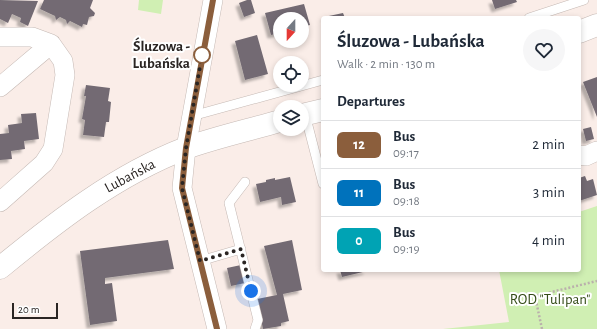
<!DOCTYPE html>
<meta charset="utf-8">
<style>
body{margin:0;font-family:"Alegreya Sans",sans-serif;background:#f6f6f7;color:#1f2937;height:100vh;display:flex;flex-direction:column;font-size:15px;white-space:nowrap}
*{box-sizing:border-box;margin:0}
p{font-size:13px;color:#747a83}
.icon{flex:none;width:22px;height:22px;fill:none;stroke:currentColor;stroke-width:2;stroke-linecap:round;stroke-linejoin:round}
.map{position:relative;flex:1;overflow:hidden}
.panel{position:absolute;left:321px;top:16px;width:260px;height:256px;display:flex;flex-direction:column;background:#fff;border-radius:4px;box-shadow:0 2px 6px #0003}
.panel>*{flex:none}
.badge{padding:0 8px;border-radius:6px;font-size:14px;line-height:26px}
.needle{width:26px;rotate:201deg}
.fabs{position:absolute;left:273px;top:12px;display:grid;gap:8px}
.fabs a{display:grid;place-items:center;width:36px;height:36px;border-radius:50%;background:#fff;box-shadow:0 2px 6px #0003;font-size:20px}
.scale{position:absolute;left:12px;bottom:10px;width:46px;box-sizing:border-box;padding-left:4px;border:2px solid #2a2523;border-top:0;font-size:11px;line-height:14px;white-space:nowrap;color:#2a2523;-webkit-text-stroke:3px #fff;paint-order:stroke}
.you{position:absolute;width:20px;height:20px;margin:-10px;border:3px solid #fff;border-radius:50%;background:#1a73e8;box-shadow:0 0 0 6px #1a73e833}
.map>.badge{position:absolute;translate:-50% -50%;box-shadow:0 0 0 2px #fff}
h2{padding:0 16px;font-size:15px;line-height:36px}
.round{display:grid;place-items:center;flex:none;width:42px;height:42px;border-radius:21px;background:#f6f6f7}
.summary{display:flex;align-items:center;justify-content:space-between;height:68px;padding:0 16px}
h1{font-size:19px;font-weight:700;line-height:30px}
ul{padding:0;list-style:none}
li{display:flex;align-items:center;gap:12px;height:48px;padding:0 16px;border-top:1px solid #e0e1e3}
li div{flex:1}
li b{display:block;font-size:15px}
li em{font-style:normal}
li .badge{min-width:44px;font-weight:700;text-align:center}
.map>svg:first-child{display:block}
</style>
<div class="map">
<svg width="597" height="329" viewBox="0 0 597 329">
<defs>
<filter id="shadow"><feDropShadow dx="-3.5" dy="3.5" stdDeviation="1" flood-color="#0004"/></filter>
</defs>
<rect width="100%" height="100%" fill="#faede8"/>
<!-- green -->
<path fill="#d0efb3" d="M139 0H163L161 14 138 10Z
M597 206V329H443L509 322 499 270H579V212Z"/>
<!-- building -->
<path fill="#736b73" filter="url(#shadow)" d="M0 0 38 1 28 26 20 22 21 18 12 14 8 23 0 19Z
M44 0H93L90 8 95 13 94 16 89 17 87 25 83 24 82 27 70 21 67 24 66 20 60 17 56 20 55 16 40 9Z
M247 0H251L255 13 244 17 239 3Z
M492 0H516L517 2 495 9Z
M304 4 310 25 302 27V19H280V33L271 35 265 13Z
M343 13 345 18H325L324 17Z
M257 35 268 74 245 80 235 41Z
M597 77V117L583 82Z
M86 85 110 88 108 101 111 102 109 122H106L104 137 83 135 85 120 82 119 86 96H84Z
M36 113 39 139 24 141 25 149 11 151 12 159 0 160V134L9 133 8 125 22 123 21 114Z
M591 127 594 139 586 141 583 129Z
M585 176 587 181 593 179 597 195 579 201V178Z
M290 177 296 202 282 205 281 197 260 202 256 184 266 182V180L275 178V180Z
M168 240 174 269 105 278V284L112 283 117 321 90 325 80 251Z
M292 240 302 290 283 294 289 321 281 323V326L263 329 257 299 277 295 264 246Z
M241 265 245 283 231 286 227 268Z
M340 270H367V271L342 277Z"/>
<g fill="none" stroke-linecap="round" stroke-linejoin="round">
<!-- lane casing -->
<g stroke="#c5b9b4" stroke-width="10">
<path id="lane" d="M529 18 584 0
M305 114 323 184
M192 116 323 80
M245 182 229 203 258 320 255 329
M200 261 241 249"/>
</g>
<!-- street casing -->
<g stroke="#c5b9b4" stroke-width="20">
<path id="street" d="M213 0 186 148 182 188 217 329
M0 37H32L51 44
M0 87 51 44
M579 155 586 156 597 151
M0 202 44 163 53 149 65 75 63 61 51 44"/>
</g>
<!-- secondary casing -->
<g stroke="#c5b9b4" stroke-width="23">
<path id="secondary" d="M579 32 597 25
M302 115 323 110
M0 268C57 221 116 175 186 148 217 137 249 130 280 121"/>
</g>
<!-- path -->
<path stroke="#bab0ac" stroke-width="2.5" stroke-dasharray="2 2" stroke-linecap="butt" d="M542 329 535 296 597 281"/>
<!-- lane -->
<use href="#lane" stroke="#fff" stroke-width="9"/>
<!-- street -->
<use href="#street" stroke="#fff" stroke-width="19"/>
<!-- secondary -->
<use href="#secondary" stroke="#fff" stroke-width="22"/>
</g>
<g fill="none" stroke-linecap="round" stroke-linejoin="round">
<!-- line casing -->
<g stroke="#fff" stroke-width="9">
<path id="line" d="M213 0 186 148 182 188 217 329"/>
</g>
<!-- line -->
<use href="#line" stroke="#8b5e3c" stroke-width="6"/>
<!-- walk -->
<path stroke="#2a2523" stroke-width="4" stroke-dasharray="0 7.2" d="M202 55 186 148 182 188 200 261 241 249 251 291"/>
</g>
<!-- markers -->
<circle fill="#fff" stroke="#8b5e3c" stroke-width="2" cx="202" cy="55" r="8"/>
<g text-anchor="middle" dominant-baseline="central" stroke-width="4" stroke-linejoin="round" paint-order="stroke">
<!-- stop labels -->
<g font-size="15" font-weight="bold" fill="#2a2523" stroke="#fff" text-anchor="end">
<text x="190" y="46">Śluzowa -<tspan x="190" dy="17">Lubańska</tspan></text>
</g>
<!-- street labels -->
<g font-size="15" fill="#2a2523" stroke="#fff">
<text transform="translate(130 176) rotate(-28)">Lubańska</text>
</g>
<!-- park labels -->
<g font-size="15" fill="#354c18" stroke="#fff">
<text x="550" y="299">ROD "Tulipan"</text>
</g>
</g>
</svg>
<div class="fabs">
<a><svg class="needle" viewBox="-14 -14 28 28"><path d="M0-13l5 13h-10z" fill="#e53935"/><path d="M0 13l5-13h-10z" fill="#747a83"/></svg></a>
<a><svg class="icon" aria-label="locate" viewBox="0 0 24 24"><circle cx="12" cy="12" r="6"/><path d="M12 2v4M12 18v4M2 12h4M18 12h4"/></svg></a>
<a><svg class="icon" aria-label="layers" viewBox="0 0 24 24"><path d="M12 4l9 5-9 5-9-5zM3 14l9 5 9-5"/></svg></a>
</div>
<div class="scale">20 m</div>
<div class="you" style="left:251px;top:291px"></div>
<section class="panel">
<div class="summary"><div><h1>Śluzowa - Lubańska</h1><p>Walk · 2 min · 130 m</p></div><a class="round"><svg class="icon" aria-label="heart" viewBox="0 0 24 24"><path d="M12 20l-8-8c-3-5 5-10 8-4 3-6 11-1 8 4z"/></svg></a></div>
<h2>Departures</h2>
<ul>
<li><span class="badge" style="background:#8b5e3c;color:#fff">12</span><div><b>Bus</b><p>09:17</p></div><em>2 min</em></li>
<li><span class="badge" style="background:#0072bc;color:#fff">11</span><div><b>Bus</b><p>09:18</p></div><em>3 min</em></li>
<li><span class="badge" style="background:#00a3b4;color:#fff">0</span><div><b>Bus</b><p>09:19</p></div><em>4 min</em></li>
</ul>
</section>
</div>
